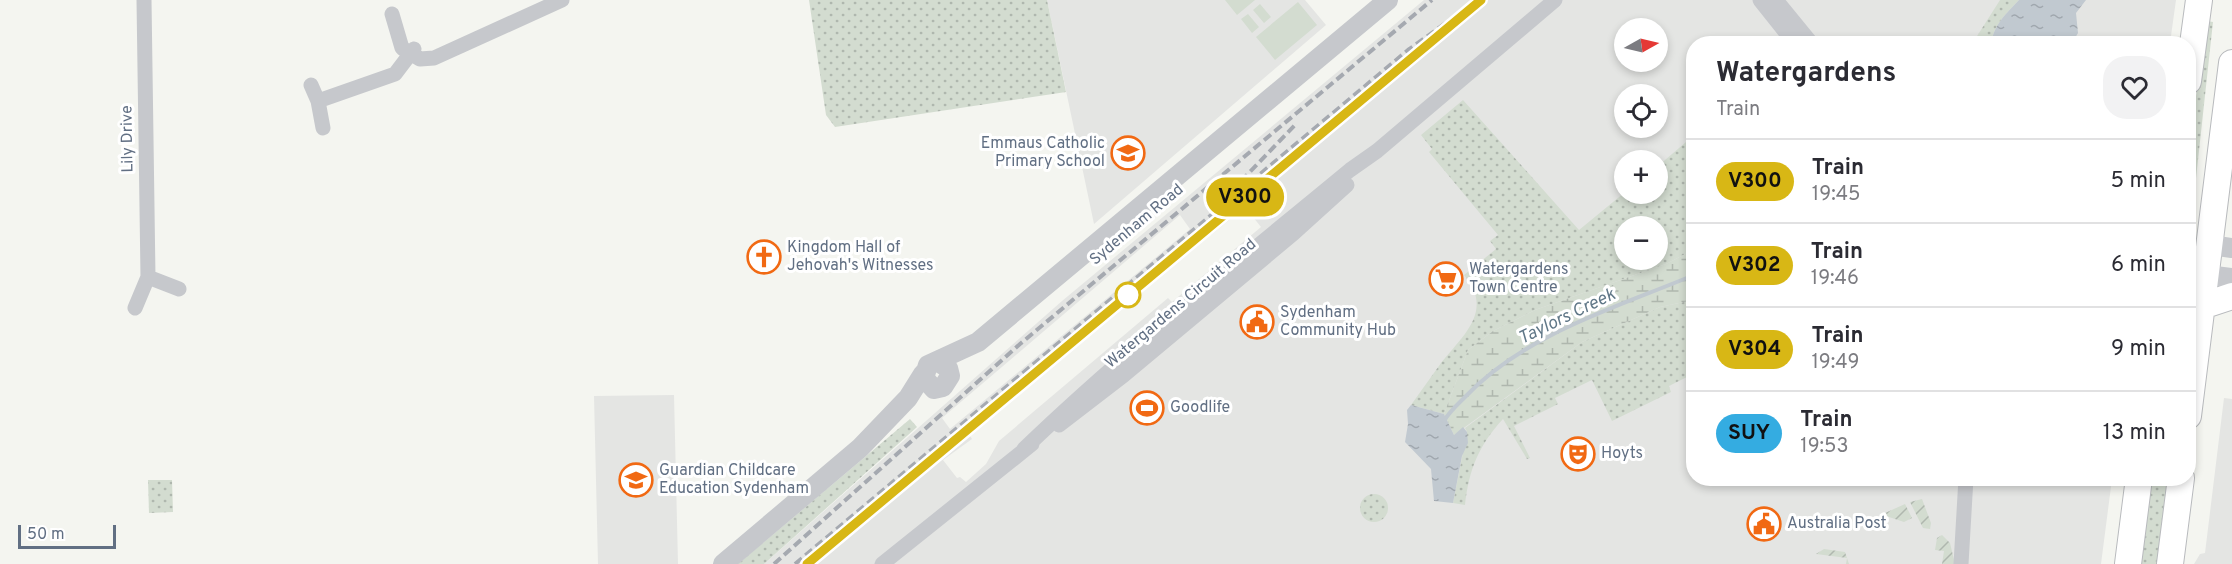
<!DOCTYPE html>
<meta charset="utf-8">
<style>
body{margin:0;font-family:Overpass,sans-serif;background:#f2f2f3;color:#2b2b33;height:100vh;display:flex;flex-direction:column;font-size:22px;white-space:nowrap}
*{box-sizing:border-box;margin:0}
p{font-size:20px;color:#7c7c81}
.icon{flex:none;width:33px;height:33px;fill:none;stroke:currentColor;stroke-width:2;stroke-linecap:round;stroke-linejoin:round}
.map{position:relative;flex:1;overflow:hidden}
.side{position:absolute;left:1686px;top:36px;width:510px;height:450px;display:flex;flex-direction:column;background:#fff;border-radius:24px;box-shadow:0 3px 9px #0003}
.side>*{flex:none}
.badge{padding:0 12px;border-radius:20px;font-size:21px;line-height:39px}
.needle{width:39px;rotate:82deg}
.tools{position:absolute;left:1614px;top:18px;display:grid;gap:12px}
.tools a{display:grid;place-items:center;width:54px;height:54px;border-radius:50%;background:#fff;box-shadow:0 3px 9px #0003;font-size:30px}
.scale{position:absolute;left:18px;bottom:15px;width:98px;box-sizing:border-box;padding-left:6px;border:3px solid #616f83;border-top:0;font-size:16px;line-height:21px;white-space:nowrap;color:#616f83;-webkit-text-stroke:4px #fff;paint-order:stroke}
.map>.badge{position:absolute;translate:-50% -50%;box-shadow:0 0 0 3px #fff}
.round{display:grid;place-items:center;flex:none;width:63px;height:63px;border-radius:24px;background:#f2f2f3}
.headline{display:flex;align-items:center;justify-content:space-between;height:102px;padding:0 30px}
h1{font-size:28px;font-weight:700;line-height:45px}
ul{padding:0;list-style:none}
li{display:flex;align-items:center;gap:18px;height:84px;padding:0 30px;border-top:2px solid #e1e1e2}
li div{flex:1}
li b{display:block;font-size:22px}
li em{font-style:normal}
li .badge{min-width:66px;font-weight:700;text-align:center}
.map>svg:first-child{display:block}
</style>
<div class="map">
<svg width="2232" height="564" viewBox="0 0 2232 564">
<defs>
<pattern id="grass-dots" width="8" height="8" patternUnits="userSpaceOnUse" patternTransform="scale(1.5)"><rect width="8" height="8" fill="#d3dcd0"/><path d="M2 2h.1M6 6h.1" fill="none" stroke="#afb7ae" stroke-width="1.8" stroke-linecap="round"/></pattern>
<pattern id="wetland-marsh" width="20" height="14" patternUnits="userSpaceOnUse" patternTransform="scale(1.5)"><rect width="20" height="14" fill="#d3dcd0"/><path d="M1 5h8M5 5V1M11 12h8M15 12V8" fill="none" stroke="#afb7ae"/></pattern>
<pattern id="garden-furrows" width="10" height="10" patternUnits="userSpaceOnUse" patternTransform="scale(1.5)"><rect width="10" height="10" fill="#d3dcd0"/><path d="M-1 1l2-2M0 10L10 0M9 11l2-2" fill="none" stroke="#afb7ae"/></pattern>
<pattern id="water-ripples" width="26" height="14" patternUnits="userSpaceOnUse" patternTransform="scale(1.5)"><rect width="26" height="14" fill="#c1c9d0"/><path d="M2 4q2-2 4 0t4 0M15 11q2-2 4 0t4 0" fill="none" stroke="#a0a7ae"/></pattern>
</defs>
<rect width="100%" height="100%" fill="#f4f5f0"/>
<!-- built -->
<path fill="#e4e5e3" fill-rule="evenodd" d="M1047 0H1305L1326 25 1094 224Z
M1424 0H2176L2170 43 1694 44V478L2112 479 2101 564H764L1062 301ZM1624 28H1658V62H1624ZM1624 94H1658V128H1624ZM1624 160H1658V194H1624ZM1245 207 1261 227 1172 302 1168 298 999 441 986 464 966 482 960 477 957 478 943 460 972 439 968 433 1208 232 1211 235ZM1180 215 1190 229 950 429 942 418ZM1624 226H1658V260H1624Z
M674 395 678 564H598L594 396Z
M2224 398 2232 399V564H2194L2200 554 2205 553Z"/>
<!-- grass -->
<path fill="url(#grass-dots)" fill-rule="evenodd" d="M809 0H1047L1066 92 835 127 826 115Z
M2000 0H2019C2006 14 1995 23 1991 43L1972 44Z
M2207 21 2213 22 2192 215 2189 214V144Z
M1463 100 1579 230 1624 193 1658 194V166L1693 136V250L1666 264 1535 310 1493 331 1468 350 1444 414 1411 405C1421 391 1431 377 1441 363 1462 336 1495 311 1464 275L1496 249 1490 241 1498 235 1429 152 1432 149 1421 135ZM1624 226H1658V260H1624Z
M1693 300V374L1669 386 1671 392 1612 421 1592 380 1555 398 1558 404 1514 426 1530 458 1527 459 1503 419C1479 445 1469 469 1465 505L1453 503 1467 432 1465 428 1582 342 1660 307Z
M910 419 917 427 764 564H738Z
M2147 479H2172L2161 564H2134Z
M148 480H172L173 512 149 513Z
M1360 508a14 14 0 1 1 28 0a14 14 0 1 1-28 0Z"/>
<!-- wetland -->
<path fill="url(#wetland-marsh)" d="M1693 250V300L1660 307 1582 342 1454 435 1444 414 1468 350 1493 331 1535 310 1666 264Z"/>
<!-- garden -->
<path fill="url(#garden-furrows)" d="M1922 499 1931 523 1930 529 1923 528 1910 502Z
M1905 504 1912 518 1904 522 1886 516 1885 513Z
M1942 535 1950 543 1955 564H1942L1944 551 1935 550 1937 538Z
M1824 549 1845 552 1849 564H1846L1847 558 1816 554Z"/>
<!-- pitch -->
<path fill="#d3dcd0" d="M1225 0H1255L1237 15Z
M1298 2 1317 25 1275 60 1256 37Z
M1260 4 1271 17 1264 23 1253 10Z
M1248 14 1259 27 1252 33 1241 19Z"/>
<!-- water -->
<path fill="url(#water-ripples)" d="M2019 0H2086L2076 13 2078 33 2072 43H1991C1995 23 2006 14 2019 0Z
M1411 405 1444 414 1454 435 1463 427 1467 432 1468 443 1462 456 1453 503 1434 501 1431 469 1405 442 1408 424 1407 410Z"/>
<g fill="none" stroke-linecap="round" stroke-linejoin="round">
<!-- stream -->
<path stroke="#c1c9d0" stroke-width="4" d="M1444 421C1449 412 1458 404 1465 397 1525 334 1615 308 1694 275"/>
<!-- trunk casing -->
<g stroke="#b8babd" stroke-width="28">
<path id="trunk" d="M2188 81 2199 0
M2202 306 2232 296
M2188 416 2232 63
M2128 564 2139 478
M2170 564 2181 478"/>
</g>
<!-- minor -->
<path stroke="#c6c8cc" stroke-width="15" d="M1760 0 1795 44
M1776 0 1812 44
M392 14 402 48 420 59 434 58 562 0
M311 85 318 101 323 128
M318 101 395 74 414 49
M148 277 179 289
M135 308 148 277 144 0
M1059 425 1124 375 1294 233 1347 185
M1024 449C1127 350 1240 261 1350 170L1377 151 1555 0
M882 564 1032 444
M1961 564 1966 478"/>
<!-- tertiary -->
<path stroke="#c6c8cc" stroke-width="20" d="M2211 245 2232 248
M2207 275 2232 278
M938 362 948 368 950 376 943 387 934 389 924 378 928 365 978 342 1388 0
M723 564 860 448 908 398 923 374"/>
<!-- trunk -->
<use href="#trunk" stroke="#fff" stroke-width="26"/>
<!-- rail -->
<path stroke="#a5a9b0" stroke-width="4" stroke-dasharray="9 4.5" stroke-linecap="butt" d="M1241 181 1297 123
M774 564 1020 344 1432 0
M795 564 1408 50 1478 0"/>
</g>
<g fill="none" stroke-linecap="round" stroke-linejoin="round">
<!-- line casing -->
<g stroke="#fff" stroke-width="14">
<path id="line" d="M807 564 1481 0"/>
</g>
<!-- line -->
<use href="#line" stroke="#d8b715" stroke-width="9"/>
</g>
<!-- icons -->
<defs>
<g id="school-ring" transform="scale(1.725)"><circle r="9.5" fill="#fff" stroke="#f16913" stroke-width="1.5"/><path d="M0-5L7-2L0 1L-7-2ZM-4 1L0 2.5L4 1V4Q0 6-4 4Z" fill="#f16913"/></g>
<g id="church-ring" transform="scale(1.725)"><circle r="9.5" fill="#fff" stroke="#f16913" stroke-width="1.5"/><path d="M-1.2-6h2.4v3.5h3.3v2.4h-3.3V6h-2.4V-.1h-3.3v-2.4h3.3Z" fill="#f16913"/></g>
<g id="supermarket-ring" transform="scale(1.725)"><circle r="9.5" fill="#fff" stroke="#f16913" stroke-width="1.5"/><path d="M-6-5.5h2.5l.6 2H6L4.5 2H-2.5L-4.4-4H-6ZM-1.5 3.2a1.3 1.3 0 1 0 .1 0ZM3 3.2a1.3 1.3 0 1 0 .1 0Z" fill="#f16913"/></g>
<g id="civic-ring" transform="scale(1.725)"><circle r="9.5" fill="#fff" stroke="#f16913" stroke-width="1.5"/><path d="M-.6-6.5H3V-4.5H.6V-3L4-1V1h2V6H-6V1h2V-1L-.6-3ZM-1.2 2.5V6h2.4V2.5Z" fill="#f16913"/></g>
<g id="stadium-ring" transform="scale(1.725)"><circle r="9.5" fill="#fff" stroke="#f16913" stroke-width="1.5"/><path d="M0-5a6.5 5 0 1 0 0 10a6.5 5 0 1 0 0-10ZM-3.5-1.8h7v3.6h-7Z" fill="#f16913"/></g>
<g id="theatre-ring" transform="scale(1.725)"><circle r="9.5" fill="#fff" stroke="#f16913" stroke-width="1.5"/><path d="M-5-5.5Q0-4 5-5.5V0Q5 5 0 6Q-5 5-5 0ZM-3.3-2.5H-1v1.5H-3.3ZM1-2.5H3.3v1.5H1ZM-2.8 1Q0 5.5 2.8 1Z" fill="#f16913"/></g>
</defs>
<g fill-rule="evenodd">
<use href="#school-ring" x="1128" y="153"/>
<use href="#church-ring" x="764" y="257"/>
<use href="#supermarket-ring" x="1446" y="279"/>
<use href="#civic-ring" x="1257" y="322"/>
<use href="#stadium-ring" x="1147" y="408"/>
<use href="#theatre-ring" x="1578" y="454"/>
<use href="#school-ring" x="636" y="480"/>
<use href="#civic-ring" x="1764" y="524"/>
</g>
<!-- markers -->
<circle fill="#fff" stroke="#d8b715" stroke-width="3" cx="1128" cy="295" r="12"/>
<g text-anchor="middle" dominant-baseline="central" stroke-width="6" stroke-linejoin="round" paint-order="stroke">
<!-- street labels -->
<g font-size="16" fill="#616f83" stroke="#fff">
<text transform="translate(128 139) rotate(-91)">Lily Drive</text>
<text transform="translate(1137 225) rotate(-40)">Sydenham Road</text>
<text transform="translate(1181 304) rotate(-40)">Watergardens Circuit Road</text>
</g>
<!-- poi labels -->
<g font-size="16" fill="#616f83" stroke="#fff" text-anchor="start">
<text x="1105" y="144" text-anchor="end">Emmaus Catholic<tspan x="1105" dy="18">Primary School</tspan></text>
<text x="787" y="248">Kingdom Hall of<tspan x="787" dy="18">Jehovah's Witnesses</tspan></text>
<text x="1469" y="270">Watergardens<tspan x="1469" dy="18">Town Centre</tspan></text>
<text x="1280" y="313">Sydenham<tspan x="1280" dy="18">Community Hub</tspan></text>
<text x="1170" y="408">Goodlife</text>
<text x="1601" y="454">Hoyts</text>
<text x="659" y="471">Guardian Childcare<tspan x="659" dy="18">Education Sydenham</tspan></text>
<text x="1787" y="524">Australia Post</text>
</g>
<!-- water labels -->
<g font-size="18" font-style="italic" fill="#617888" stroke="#fff">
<text transform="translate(1567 317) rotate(-26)">Taylors Creek</text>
</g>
</g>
</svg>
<div class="tools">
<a><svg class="needle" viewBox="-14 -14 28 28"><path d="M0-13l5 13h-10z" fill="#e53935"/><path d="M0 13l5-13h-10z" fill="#7c7c81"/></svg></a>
<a><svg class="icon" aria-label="locate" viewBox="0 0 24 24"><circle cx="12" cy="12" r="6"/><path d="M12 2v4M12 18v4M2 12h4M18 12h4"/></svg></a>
<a>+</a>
<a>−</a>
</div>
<div class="scale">50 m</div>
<b class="badge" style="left:1245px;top:197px;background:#d8b715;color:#111">V300</b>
<section class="side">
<div class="headline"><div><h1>Watergardens</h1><p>Train</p></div><a class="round"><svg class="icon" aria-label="heart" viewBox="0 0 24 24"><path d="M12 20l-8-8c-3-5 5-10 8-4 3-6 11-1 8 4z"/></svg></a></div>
<ul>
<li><span class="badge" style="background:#d8b715;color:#111">V300</span><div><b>Train</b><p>19:45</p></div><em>5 min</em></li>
<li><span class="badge" style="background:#d8b715;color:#111">V302</span><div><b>Train</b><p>19:46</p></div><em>6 min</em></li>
<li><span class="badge" style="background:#d8b715;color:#111">V304</span><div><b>Train</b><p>19:49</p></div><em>9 min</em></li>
<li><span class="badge" style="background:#34ace1;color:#111">SUY</span><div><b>Train</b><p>19:53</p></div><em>13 min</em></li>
</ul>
</section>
</div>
